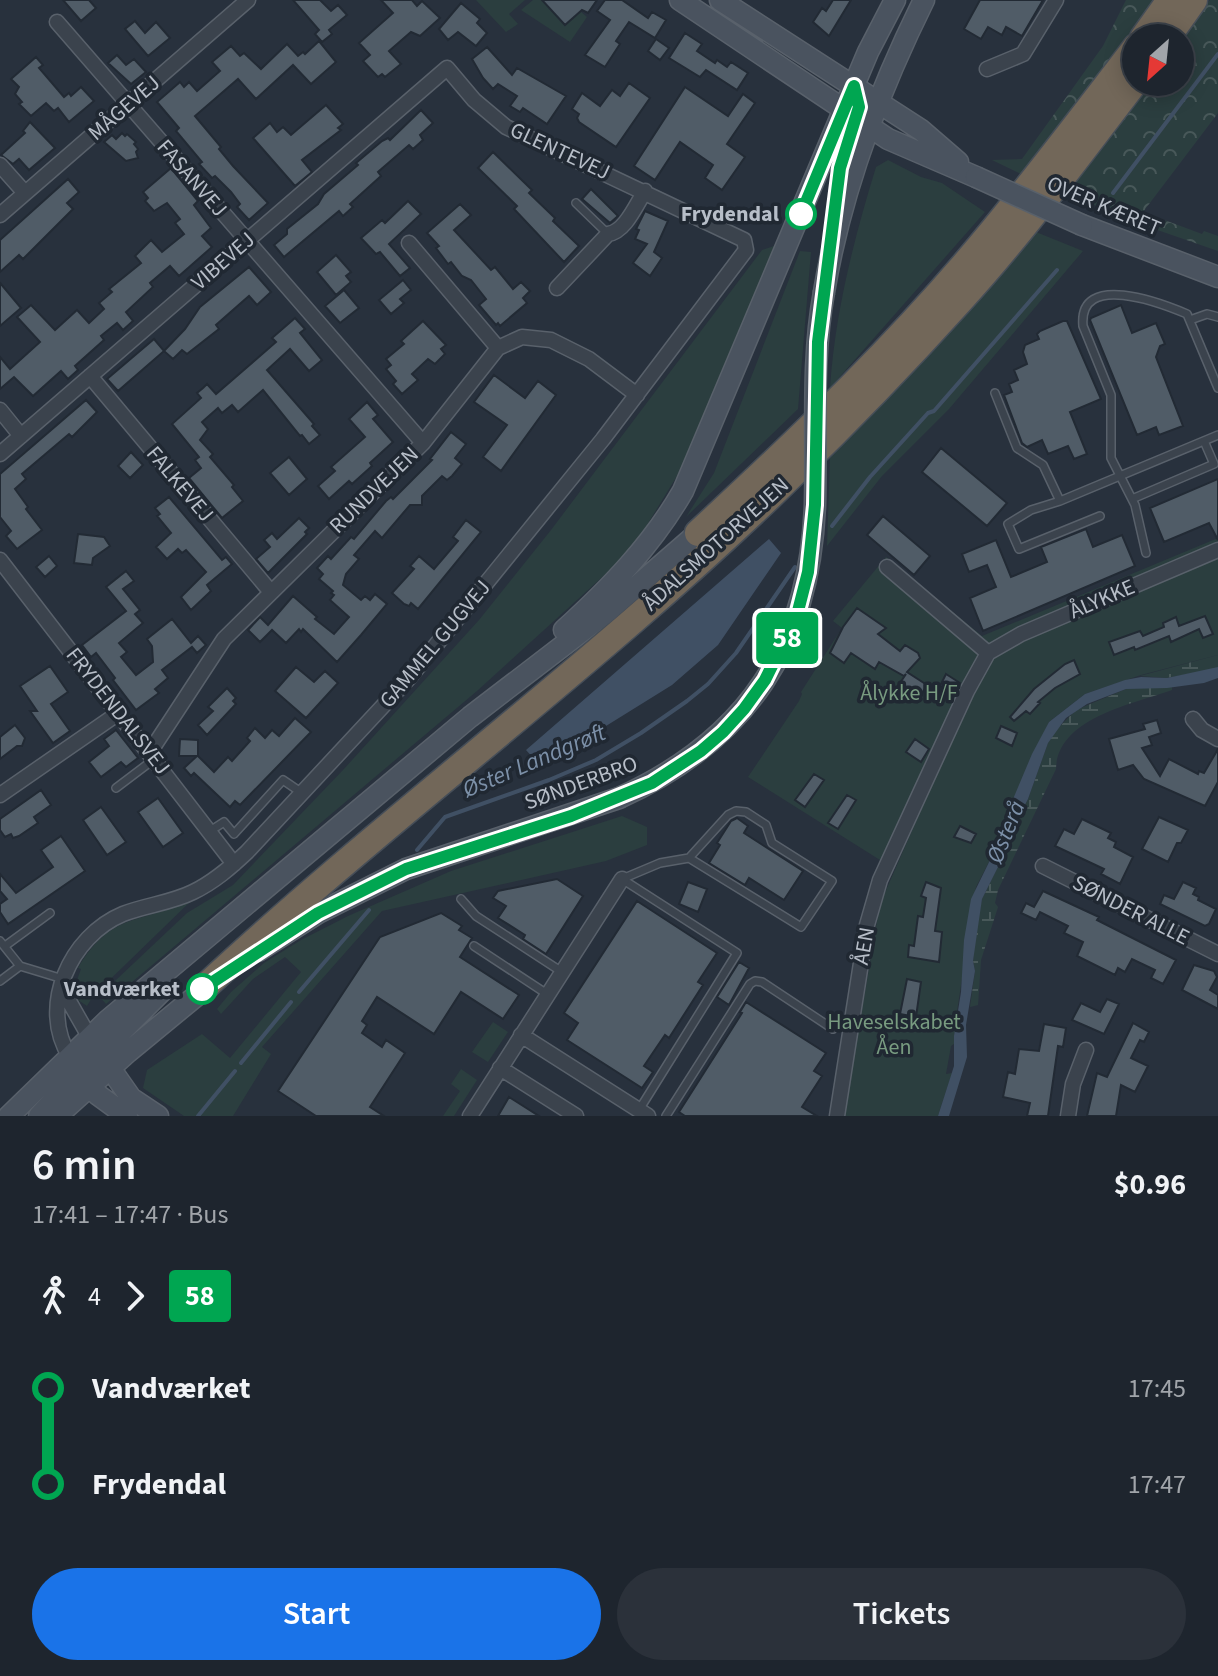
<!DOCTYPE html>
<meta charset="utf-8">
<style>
body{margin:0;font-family:"Source Sans 3",sans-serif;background:#2b313a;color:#f1f3f6;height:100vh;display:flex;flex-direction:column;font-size:30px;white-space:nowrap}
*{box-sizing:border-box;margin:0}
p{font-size:26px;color:#a1a5aa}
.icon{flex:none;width:44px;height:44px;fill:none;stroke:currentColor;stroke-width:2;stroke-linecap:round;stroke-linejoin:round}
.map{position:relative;height:1116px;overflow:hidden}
.drawer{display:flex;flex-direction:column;background:#1e252e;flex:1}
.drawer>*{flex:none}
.badge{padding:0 16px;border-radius:6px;font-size:28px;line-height:52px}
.needle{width:52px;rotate:207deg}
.tools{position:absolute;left:1122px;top:24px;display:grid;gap:16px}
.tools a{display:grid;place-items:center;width:72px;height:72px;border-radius:50%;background:#1e252e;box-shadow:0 4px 20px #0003,0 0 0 2px #3c424a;font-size:40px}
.map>.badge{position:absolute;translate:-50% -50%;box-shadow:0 0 0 4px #fff}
.legs{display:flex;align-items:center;gap:12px;height:88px;padding:0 32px;font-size:26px}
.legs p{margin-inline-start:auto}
.overview{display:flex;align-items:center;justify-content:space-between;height:136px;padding:0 32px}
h1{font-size:44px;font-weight:600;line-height:60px}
.action{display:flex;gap:16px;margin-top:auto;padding:16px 32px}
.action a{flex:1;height:92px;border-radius:48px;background:#1a73e8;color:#fff;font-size:32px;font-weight:600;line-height:92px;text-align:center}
.action a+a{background:#2b313a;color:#f1f3f6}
ul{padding:0 32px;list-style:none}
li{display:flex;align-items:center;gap:28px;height:96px;font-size:30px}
li i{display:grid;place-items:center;width:12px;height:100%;margin:0 10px;background:currentColor}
li i::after{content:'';width:20px;height:20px;margin:-10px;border:6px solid;border-radius:50%;background:#1e252e}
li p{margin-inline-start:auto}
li:first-child i{background:linear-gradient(#0000 50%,currentColor 0)}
li:last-child i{background:linear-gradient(currentColor 50%,#0000 0)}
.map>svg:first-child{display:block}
</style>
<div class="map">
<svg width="1218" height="1116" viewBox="0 0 1218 1116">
<defs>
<pattern id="forest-crowns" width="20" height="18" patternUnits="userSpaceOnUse" patternTransform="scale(2)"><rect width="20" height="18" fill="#2b3e3f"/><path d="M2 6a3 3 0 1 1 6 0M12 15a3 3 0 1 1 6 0" fill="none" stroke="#485859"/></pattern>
<pattern id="wetland-marsh" width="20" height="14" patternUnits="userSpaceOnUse" patternTransform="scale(2)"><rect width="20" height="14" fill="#2b3e3f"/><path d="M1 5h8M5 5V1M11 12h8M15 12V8" fill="none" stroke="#485859"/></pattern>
</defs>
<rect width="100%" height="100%" fill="#28313d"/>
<!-- green -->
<path fill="#2b3e3f" d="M476 0H525L509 14 518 24 506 32Z
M533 0H548L545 3 565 25 580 11 587 17 570 42 521 10Z
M888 160 921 177 942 183 985 212 830 388C835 312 854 239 876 167Z
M1036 232 1083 251 949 409 882 476 827 546 830 458 938 346Z
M774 246 773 259 744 318 680 471 636 543 610 570 477 691 106 1004 99 996 187 913 233 885 343 770 479 620 551 530 762 250Z
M800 251 811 252 798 409 686 517 714 473Z
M1218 538V655L1141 675 1085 694 1049 722 1000 830 991 858 976 887 956 1018 954 1044 951 1046 946 1074 952 1073 938 1116H844L880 904 931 787 920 783 885 858 882 857 880 860 748 777 799 701 802 694 801 692 842 628 833 621 886 557 982 636Z
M622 816 647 827V845L606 861 382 911 262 1047 271 1054 233 1116H184L143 1088 147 1070 202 1034 230 1058 301 972 285 957 253 979 221 1014 217 1009 231 992 264 963 301 940 348 916 451 871Z
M193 899 93 996 87 1006 78 1000 77 980 81 969 78 968C112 910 141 925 193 899Z
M493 1022 508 1032 488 1062 472 1052Z
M461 1069 477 1080 454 1116H443L460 1091 451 1084Z"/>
<!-- forest -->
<path fill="url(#forest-crowns)" d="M1126 0H1155L1080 103 1021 174 992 160 1022 159 1103 46Z
M1210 0H1218V113L1143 212 1202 234 1204 231 1218 236V251L1146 226 1062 192 1148 82H1180V39Z"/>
<!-- wetland -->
<path fill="url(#wetland-marsh)" d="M1218 655V667L1214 669 1167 678 1140 676Z
M1139 687H1172V690C1133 704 1057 718 1056 769L998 890 995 903 998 907 981 960 978 1005 970 1007 975 971 973 961 976 930 982 899 1001 861 1011 832 1028 799 1048 743 1057 729 1076 710 1126 689Z"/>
<!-- water -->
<path fill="#405064" d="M769 539 781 553 718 645 672 685 577 744 535 760 526 750Z
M1218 667V678L1204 683 1167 688 1126 689 1087 704 1066 718 1048 743 1028 799 1011 832 1001 861 982 899 973 961 975 971 966 1025 967 1057 949 1116H938L954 1066V1036L961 992 964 940 971 899 991 858 1000 830 1032 754 1049 722 1085 694 1125 680 1141 677 1167 678Z"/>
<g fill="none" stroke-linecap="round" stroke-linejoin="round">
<!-- stream -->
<path stroke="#405064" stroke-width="4" d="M1113 193 1218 54
M832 526 870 477 928 413 934 411 1057 270
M417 850 445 817 549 780 596 760 641 733 687 701 708 684 736 653 795 567
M299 992 369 910
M241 1063 291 1002
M198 1116 235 1071"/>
</g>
<!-- building -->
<path fill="#505c67" stroke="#222a34" stroke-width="2" d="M63 0H89L96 8 81 21Z
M293 0H320L331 11 338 5 347 15 329 30 332 34 322 42 315 34 319 30Z
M381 0H412L417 6 422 1 440 18 420 36 411 32 389 51 401 64 385 77 382 74 378 77 363 61 370 55 359 43 393 13Z
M542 0H597L588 13 582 10 565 25Z
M605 0H622L648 18 652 12 666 20 655 38 629 22 616 41 620 44 605 67 585 55 610 20 597 11Z
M833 0H851L829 36 813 22 822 8 826 11Z
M980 0H1043L1022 36 1006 27 1002 35 988 27 981 39 964 29Z
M461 3 480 19 477 23 487 33 476 46 458 32 448 40 439 29Z
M135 21 145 33 156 22 170 38 148 56 125 29Z
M685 33 702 44 697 51 715 63 717 60 727 67 731 62 748 73 737 90 706 70 700 77 669 58Z
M656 39 669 48 660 60 648 51Z
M319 41 336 62 311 84 293 65 256 99 238 79 195 116 221 147 219 149 233 166 268 203 249 220 237 207 240 204 231 192 215 176 212 178 199 164 202 162 176 131 179 128 157 102 180 82 184 87 189 82 197 91 220 71 212 62 231 46 240 56 244 53 261 69 287 44 298 56 303 52 305 54Z
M487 47 512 75 517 68 566 96 547 124 523 108 520 112 510 106 517 96 498 84 493 89 483 78 472 59Z
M117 55 126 65 134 59 146 72 131 84 108 63Z
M36 57 43 65 39 68 64 97 69 93 71 96 81 87 94 101 69 122 58 108 54 111 46 103 31 116 19 104 22 102 15 94 19 87 11 79Z
M629 83 650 98 616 147 579 122 577 118 579 114 572 109 582 93 600 106 612 90 620 96Z
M685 87 728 116 743 94 755 103 727 144 745 157 722 190 705 178 713 165 680 142 655 180 634 166Z
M326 105 343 124 338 128 341 130 302 160 312 172 295 186 253 138 270 123 277 132 283 127 291 135Z
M421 110 433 123 420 135 423 140 413 149 409 145 378 172 381 176 350 204 353 207 343 216 339 211 284 257 274 245 287 234V229L318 204 324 194 358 165 356 163 382 141 388 138 390 140Z
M30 122 55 148 29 170 19 159 13 164 1 155 25 133 23 131Z
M122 133 125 136 127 134 136 142 134 144 138 149 136 152 138 158 126 161 104 142 112 135 116 139Z
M493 152 532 190 529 193 555 218 553 221 579 246 564 262 514 209 517 206 478 168Z
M171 168 198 201 194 205 211 228 202 236 212 247 179 276 170 266 150 283 153 287 126 312 133 321 123 330 117 323 101 336 104 340 75 366 78 370 68 379 61 371 33 396 14 377 0 389V357L10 369 40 342 17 317 31 305 55 330 77 310 89 323 104 309 99 303 112 292 109 289 141 263 135 256 151 240 162 252 184 234 175 223 180 219 167 203 154 211 145 201 148 198 143 192Z
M68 179 79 192 67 203 73 209 23 259 19 255 0 272V240Z
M591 189 618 216 610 223 582 199Z
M408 201 421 214 389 244 410 268 400 276 380 252 376 254 361 238 382 220 385 223Z
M460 204 471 215 454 230 491 270 495 267 513 289 521 282 530 291 523 298 527 303 500 326 498 323 496 325 479 305 486 299 471 280 462 276 451 262 448 264 436 248 439 246 427 233Z
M645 211 668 221 654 252 662 258 650 276 633 263 647 244 635 239 639 230 636 229Z
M336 255 351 272 346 276 351 282 336 295 317 272Z
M249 267 271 292 257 305 249 296 216 325 219 329 187 354 182 350 173 359 164 351 118 391 107 379 154 339 164 351 185 329 200 307Z
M403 280 411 290 400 299 404 303 391 314 379 300Z
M0 283 21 308 0 326Z
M344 290 359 308 340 323 325 306Z
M1121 305 1132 333 1156 323 1165 344 1160 346 1156 357 1183 426 1159 435 1156 427 1137 435 1090 320 1091 318Z
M295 318 305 329 300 333 322 360 309 371 290 349 267 370 314 424 312 426 320 435 309 444 302 435 300 436 263 390 238 412 232 405 222 413 218 408 202 422 208 429 200 440 213 454 210 457 234 485 232 487 243 501 222 518 189 478 201 468 195 460 199 457 172 424 201 398 197 393 203 388 207 384 216 394 276 342 272 338Z
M423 321 446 345 441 349 445 354 435 364 428 359 412 374 418 380 402 394 393 384 396 381 386 369 391 365 386 359 404 344 401 341Z
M1063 321H1067L1101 399 1070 412 1087 454 1074 459 1068 446 1048 454 1042 440 1027 447 1022 443 1004 395 1012 392 1009 384 1018 380 1014 370 1027 364 1023 352 1025 345 1039 339 1037 334 1040 331Z
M494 375 525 398 538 381 556 395 501 471 483 457 507 425 474 402Z
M86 400 97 412 72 437 69 434 22 474 26 479 15 489 28 507 26 509 42 530 17 549 6 536 11 531 0 517V474Z
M367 402 378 415 373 419 393 442 370 463 372 466 352 484 349 481 329 499 318 486 335 471 331 467 365 437 349 419Z
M451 432 466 444 455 458 462 464 452 476 447 480 442 476 422 496V505H410L382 538 375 531 354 555 359 559 346 574 343 585 361 600 365 596 370 600 375 594 387 604 361 635 337 662 303 629 301 632 299 629 286 643 272 630 260 642 248 630 260 617 268 625 293 596 317 617 315 619 334 634 349 617 330 600 334 595 331 593 333 591 319 579 323 574 317 568 328 556 331 559 351 537 354 539 386 501 391 497 393 499 432 460 430 459Z
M941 448 1007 503 987 526 922 472Z
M131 452 143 465 130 478 118 466Z
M289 457 307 479 289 495 270 473Z
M1218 479V540L1209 523 1164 542 1150 508Z
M169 497 222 560 226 557 232 564 207 585 211 591 191 610 181 597 206 572 186 550 182 553 178 549 167 559 156 547 171 533 157 516 160 514 155 508Z
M883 516 930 556 914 575 867 535Z
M299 518 309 528 305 532 307 534 268 573 256 559 270 547 264 540 272 533 277 539Z
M466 520 481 532 418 609 411 603 409 606 404 604 392 593 414 569 410 566 419 556 434 569 458 541 453 537Z
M1086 529 1093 547 1122 535 1135 566 983 631 970 598 996 587 987 565 969 572 962 554 996 540 1011 577 1047 562 1041 547Z
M78 534 104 537 110 546 93 558 92 565 74 563Z
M49 556 57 566 45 577 36 567Z
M126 571 134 581 123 589 140 610 135 614 143 623 119 643 127 652 121 657 136 675 153 662 152 646 147 639 172 619 191 643 198 636 206 645 197 653 192 647 162 670 168 678 155 689 159 693 136 710 113 680 115 678 96 653 91 657 82 645 126 611 106 587Z
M857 608 886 628 878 634 900 651 905 645 918 653 920 658 907 672 927 685 917 702 896 689 906 674 904 676 879 662 875 669 851 653 844 663 830 653 843 627Z
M1205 616 1213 634 1203 638 1199 629 1171 642 1169 636 1135 650 1134 647 1114 655 1109 642 1140 631 1143 636 1164 627 1163 623 1176 617 1179 626Z
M1074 660 1080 674 1055 688 1038 702 1040 703 1030 714 1026 711 1014 721 1010 717 1034 689 1065 664Z
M50 666 68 692 51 704 70 731 53 743 30 711H37L20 686Z
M296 667 314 682 325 671 338 683 306 718 275 691Z
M946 674 960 683 954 694 940 686Z
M227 688 236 698 233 701 236 704 207 735 198 725 213 711 208 707Z
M295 718 311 732 240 805 235 801 230 807 194 773 191 776 184 768 197 756H179L180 739 198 740V756L214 772 228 757 232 761 250 741 247 738 255 728 265 738 272 730 279 736Z
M1157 720 1161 733 1149 737 1152 745 1142 748 1160 776 1169 759 1198 774 1199 771 1204 773 1218 749V782L1205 806 1144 779 1133 765 1118 770 1109 739 1145 729 1143 724Z
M15 725 25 738 22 746H17L0 759V737Z
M1001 726 1017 733 1012 746 996 738Z
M116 730 138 758 126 767 121 762 101 777 89 762 109 746 104 739Z
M915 739 929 749 921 762 906 752Z
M814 774 824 780 805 807 795 800Z
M41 790 51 805 34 817 38 823 19 836 13 838 11 834 5 837 0 830V819Z
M847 795 856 800 838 829 828 823Z
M158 798 183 833 163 847 138 812Z
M101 807 126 842 107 855 83 820Z
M1159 817 1188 830 1181 843H1177L1168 862 1142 849Z
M737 818 748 826 744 833 803 871 784 900 749 878 745 885 709 863 720 845 717 843 731 821Z
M1082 819 1111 833 1108 838 1116 842 1114 847 1133 857 1120 884 1101 874 1104 869 1055 846 1064 829 1074 834Z
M960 826 976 834 971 843 954 837Z
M61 836 85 871 8 924 0 912V904L7 899 0 891V874L16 893 53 867 41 850Z
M557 879 583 896 546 954 523 939 525 935 498 918 506 906 493 898 498 891Z
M688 882 707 889 698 912 679 904Z
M926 882 941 888 935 931 942 932 939 962 908 957 909 945 914 946 918 916 923 917 926 898 921 896Z
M1183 882 1196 888 1193 894 1199 897 1198 900 1216 909 1209 924 1205 926 1160 904 1164 895 1174 899Z
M1043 891 1099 917 1097 920 1176 960 1163 984 1151 978 1155 970 1132 959 1125 972 1118 968 1115 975 1077 956 1083 942 1064 933 1068 926 1040 912 1036 920 1021 913 1026 903 1034 907Z
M637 901 717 953 698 982 703 985 669 1038 665 1035 644 1066 653 1072 642 1088 567 1040 578 1023 564 1013Z
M441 913 462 926 459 930 472 938 460 957 519 995 503 1019 461 992 434 1034 377 997 362 1021 367 1025 362 1033 382 1047 386 1040 405 1053 370 1107 384 1116H316L278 1091 380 937Z
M739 962 749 968 729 1005 717 997Z
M1194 965 1214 971 1217 977 1210 990 1218 995V1009L1182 990Z
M907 979 921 982 916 1017 900 1014Z
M1107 999 1119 1004 1104 1034 1072 1020 1081 1003 1100 1012Z
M746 1002 826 1053 814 1071 822 1076 802 1107 817 1116H685L679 1112 742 1013 740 1012Z
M1133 1023 1149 1032 1144 1042 1140 1040 1131 1058 1148 1066 1135 1092 1121 1085 1116 1116H1087L1097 1073 1107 1077Z
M1044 1024 1066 1028 1063 1047 1058 1046 1048 1116H1027L1030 1103 1003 1097 1008 1072 1015 1074 1019 1049 1039 1051Z
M509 1097 539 1116H498Z"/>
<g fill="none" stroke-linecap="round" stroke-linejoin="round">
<!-- lane casing -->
<g stroke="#59616b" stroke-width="10">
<path id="lane" d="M576 203 608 234
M1190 320 1207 314 1218 317
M995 393 1017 448 1043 465 1060 501
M1132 499 1214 464 1204 441
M1100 516 1019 549 1008 524 1031 510 1060 501 1218 435
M1146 553 1135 505 1111 458V395L1083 326C1078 271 1161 303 1187 314L1218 388
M116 788 153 760
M210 831 224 822 234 834 283 780 302 793
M622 879 660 863 689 858 801 927 832 881 772 843 766 825 746 812 736 811 728 815 689 858
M622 879 737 953 639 1110
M461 899 476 916 562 972
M0 941 20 966
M5 946 50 913
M474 946 547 994
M0 981 20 966 63 979
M666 1116 750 984 755 981 762 982 833 1029"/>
</g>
<!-- street casing -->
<g stroke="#59616b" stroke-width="17">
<path id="street" d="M57 22 423 443
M987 69 1023 54 1056 0
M0 165 25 193
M0 215 248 0
M409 243 498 348
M557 288 608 234C625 232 636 205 645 191
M90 376 270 591
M0 410 21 436
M0 454 447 68 474 100 506 127 744 240 746 250 603 439 410 677 247 852C231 867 214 882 193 892 171 903 146 905 123 914 70 936 38 1007 70 1057
M0 560 234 864
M887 567 988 653
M1193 719 1202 730 1218 739
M150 752 224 639 423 443 498 348 522 337 551 340 589 359 637 395
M0 795 120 712
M1043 866 1218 954
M63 979 70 1003 90 1038
M521 1035 648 1116
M500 1068 576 1116
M470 1116 622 879
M837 1116 867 925 880 880 967 691 988 653 1021 634 1218 550
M1068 1116 1073 1084 1086 1050"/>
</g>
<!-- secondary casing -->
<g stroke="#59616b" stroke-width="23">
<path id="secondary" d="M680 0 888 139 976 177
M720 0 921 130 958 162
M1082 225 1218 277
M824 292C841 190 878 93 924 0
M564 630C610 588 652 545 683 491L868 52 895 0
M258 951 318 913 406 869 619 798
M103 1058 131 1098 158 1116
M84 1077 98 1095 127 1116
M91 1085 90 1072 100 1053 166 987
M9 1116 108 1020 470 717 607 612 698 533
M39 1116 80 1072 89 1053
M57 1116 128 1052 218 978"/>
</g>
<!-- highway casing -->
<g stroke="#464e58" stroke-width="29">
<path id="highway" d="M1143 38 1170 0
M1167 38 1194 0
M698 533C802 437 905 338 994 229 1043 169 1089 108 1136 47
M206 986C394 811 604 659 788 479 847 422 905 362 960 301 1023 232 1079 155 1136 81"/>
</g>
<!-- lane -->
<use href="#lane" stroke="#3b434d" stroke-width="7"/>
<!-- street -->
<use href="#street" stroke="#3b434d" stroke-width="14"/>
<!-- secondary -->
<use href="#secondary" stroke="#4a535f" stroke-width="20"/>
<!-- highway -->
<use href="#highway" stroke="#726759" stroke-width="26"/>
<!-- secondary-bridge casing -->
<g stroke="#59616b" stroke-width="23" stroke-linecap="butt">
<path id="secondary-bridge" d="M976 177 1082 225
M619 798C747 740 810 646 815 504 817 434 811 362 824 292"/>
</g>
<!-- secondary-bridge -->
<use href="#secondary-bridge" stroke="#4a535f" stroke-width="20"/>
</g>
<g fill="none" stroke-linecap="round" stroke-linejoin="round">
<!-- line-1 casing -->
<g stroke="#fff" stroke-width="18">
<path id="line-1" d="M202 989 318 913 406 869 571 816 652 783 701 751 723 732 744 709 765 680 797 615 808 572 815 505 818 342 840 168 859 107 854 86 801 214"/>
</g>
<!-- line-1 -->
<use href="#line-1" stroke="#00a651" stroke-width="12"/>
</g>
<!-- markers -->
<g fill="#fff" stroke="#00a651" stroke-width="4">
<circle cx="801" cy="214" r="14"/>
<circle cx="202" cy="989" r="14"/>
</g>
<g text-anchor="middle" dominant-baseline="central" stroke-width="7" stroke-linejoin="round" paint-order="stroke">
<!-- street labels -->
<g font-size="22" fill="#b7bec8" stroke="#202832">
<text transform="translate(124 108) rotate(-41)">MÅGEVEJ</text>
<text transform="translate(560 151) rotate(25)">GLENTEVEJ</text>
<text transform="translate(192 178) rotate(49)">FASANVEJ</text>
<text transform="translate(1104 206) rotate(23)">OVER KÆRET</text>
<text transform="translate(223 261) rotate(-41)">VIBEVEJ</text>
<text transform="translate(180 484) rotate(50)">FALKEVEJ</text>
<text transform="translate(374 490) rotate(-44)">RUNDVEJEN</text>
<text transform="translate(716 544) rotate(-42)">ÅDALSMOTORVEJEN</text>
<text transform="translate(1102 599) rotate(-23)">ÅLYKKE</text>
<text transform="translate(435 644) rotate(-50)">GAMMEL GUGVEJ</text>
<text transform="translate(118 711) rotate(52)">FRYDENDALSVEJ</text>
<text transform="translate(581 783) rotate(-20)">SØNDERBRO</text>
<text transform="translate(1131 910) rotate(27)">SØNDER ALLE</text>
<text transform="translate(864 946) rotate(-80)">ÅEN</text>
</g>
<!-- stop labels -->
<g font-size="22" font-weight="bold" fill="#b7bec8" stroke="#202832" text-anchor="end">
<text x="779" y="214">Frydendal</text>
<text x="180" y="989">Vandværket</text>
</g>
<!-- park labels -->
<g font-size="22" fill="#789b80" stroke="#202832">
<text x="909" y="693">Ålykke H/F</text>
<text x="894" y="1022">Haveselskabet<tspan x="894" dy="25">Åen</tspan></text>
</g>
<!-- water labels -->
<g font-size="24" font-style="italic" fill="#7c90a8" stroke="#202832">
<text transform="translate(534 761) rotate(-23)">Øster Landgrøft</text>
<text transform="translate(1006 832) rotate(-68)">Østerå</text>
</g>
</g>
</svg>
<div class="tools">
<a><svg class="needle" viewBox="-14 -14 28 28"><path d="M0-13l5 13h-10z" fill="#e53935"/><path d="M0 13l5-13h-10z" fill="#a1a5aa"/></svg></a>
</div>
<b class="badge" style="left:787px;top:638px;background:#00a651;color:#fff">58</b>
</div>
<section class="drawer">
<div class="overview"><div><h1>6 min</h1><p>17:41 – 17:47 · Bus</p></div><b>$0.96</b></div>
<div class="legs"><svg class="icon" aria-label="walk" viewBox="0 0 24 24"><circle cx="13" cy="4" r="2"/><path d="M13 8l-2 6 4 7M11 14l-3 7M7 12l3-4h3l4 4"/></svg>4<svg class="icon" aria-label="forward" viewBox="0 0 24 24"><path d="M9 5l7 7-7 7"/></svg><b class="badge" style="background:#00a651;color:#fff">58</b></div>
<ul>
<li><i style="color:#00a651"></i><b>Vandværket</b><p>17:45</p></li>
<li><i style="color:#00a651"></i><b>Frydendal</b><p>17:47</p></li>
</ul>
<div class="action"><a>Start</a><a>Tickets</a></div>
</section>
